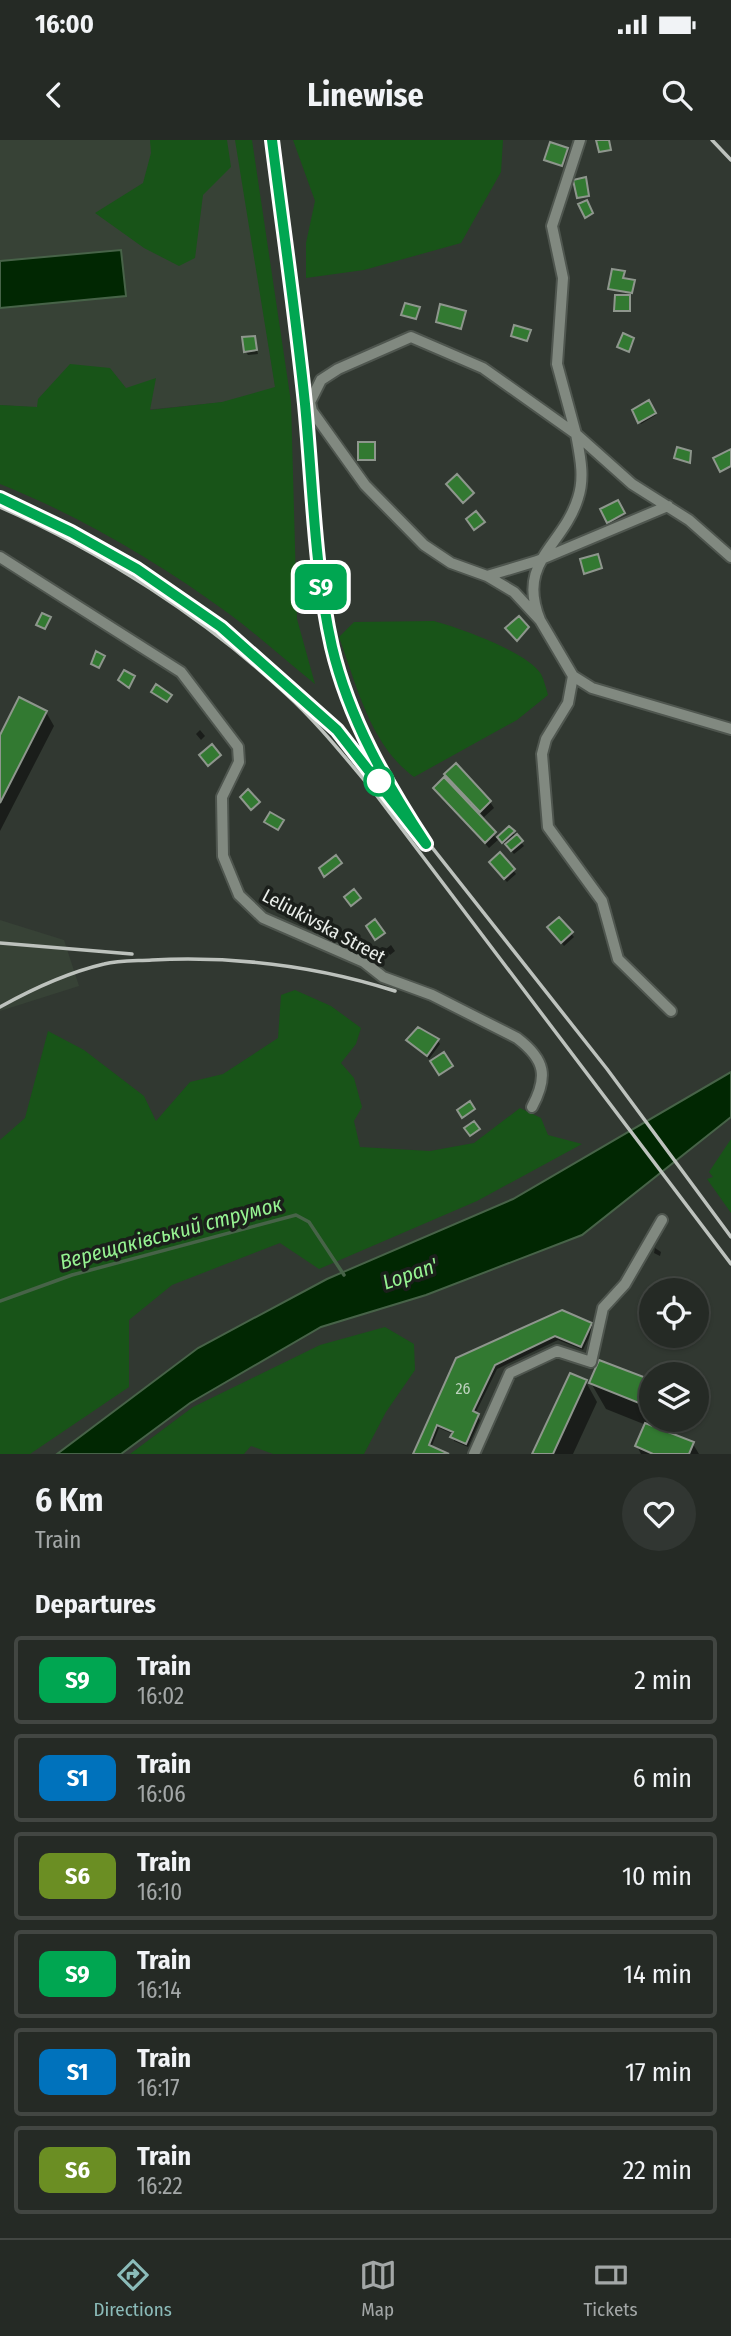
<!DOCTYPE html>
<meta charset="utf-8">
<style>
body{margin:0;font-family:"Fira Sans Condensed",sans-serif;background:#313632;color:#f1f3f6;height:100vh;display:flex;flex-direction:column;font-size:26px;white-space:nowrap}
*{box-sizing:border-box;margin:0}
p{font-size:23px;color:#a3a7a7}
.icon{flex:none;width:38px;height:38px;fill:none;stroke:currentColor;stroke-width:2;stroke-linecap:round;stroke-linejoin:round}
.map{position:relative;height:1314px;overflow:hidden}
.panel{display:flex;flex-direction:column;background:#252a25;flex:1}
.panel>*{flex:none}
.badge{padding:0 14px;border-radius:10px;font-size:24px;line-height:46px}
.buttons{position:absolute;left:639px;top:1138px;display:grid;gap:14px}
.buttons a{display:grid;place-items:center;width:70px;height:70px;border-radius:50%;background:#252a25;box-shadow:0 2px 5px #0004,0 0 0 2px #424642;font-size:35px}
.map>.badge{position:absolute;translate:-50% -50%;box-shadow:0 0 0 4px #fff}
h2{padding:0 35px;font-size:26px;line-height:63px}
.round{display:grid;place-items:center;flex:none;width:74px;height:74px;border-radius:37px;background:#313632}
.head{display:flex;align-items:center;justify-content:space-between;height:119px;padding:0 35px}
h1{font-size:33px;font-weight:700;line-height:52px}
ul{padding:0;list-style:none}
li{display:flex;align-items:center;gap:21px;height:88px;margin:0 14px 10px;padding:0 21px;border:4px solid #424642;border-radius:7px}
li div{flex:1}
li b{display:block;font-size:26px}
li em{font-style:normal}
li .badge{min-width:77px;font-weight:700;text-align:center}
.status{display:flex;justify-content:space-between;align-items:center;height:49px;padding:0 35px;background:#252a25;direction:ltr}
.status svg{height:19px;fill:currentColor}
header{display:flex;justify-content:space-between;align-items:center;height:91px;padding:0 35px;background:#252a25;font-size:32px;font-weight:700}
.tabs{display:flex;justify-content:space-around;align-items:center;height:98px;border-top:2px solid #424642;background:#252a25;font-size:19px;color:#a3a7a7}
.tabs a{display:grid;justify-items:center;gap:4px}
.tabs .current{color:#8bbbb9}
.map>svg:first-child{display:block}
</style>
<div class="status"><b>16:00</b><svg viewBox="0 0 49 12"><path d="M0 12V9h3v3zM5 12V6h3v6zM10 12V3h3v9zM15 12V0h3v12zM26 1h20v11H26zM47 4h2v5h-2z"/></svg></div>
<header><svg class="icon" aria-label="back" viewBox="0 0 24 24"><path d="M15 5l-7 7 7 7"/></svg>Linewise<svg class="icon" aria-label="search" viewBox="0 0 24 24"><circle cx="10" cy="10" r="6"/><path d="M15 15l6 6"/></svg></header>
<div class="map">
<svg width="731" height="1314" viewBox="0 0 731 1314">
<rect width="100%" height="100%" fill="#313831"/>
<!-- built -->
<path fill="#374236" d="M0 0H236L277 257 114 273 0 265Z
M0 780 64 800 79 846 0 871Z"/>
<!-- green -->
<path fill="#185418" d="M150 0H227L231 27 203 55 195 118 179 126 144 108 95 73 143 43 151 13Z
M235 0H252L291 262 297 479 315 544C286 521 258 495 228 473 158 422 80 376 0 344V265L37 267 38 259 70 224 110 228 126 248 156 238 150 270 222 262 275 247Z
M293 0H503L501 32 461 103 364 130 306 138V103L315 61Z
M434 481C459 488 528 512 541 534 544 540 546 548 548 555L517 580 414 637C370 605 357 546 339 497L354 482Z
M295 850 331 866 361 888 356 904 341 923 354 938 362 967 354 981 360 1007 430 1011 474 1003 520 968 541 978 548 995 582 1004 477 1061 319 1129 280 1103 172 1145 129 1180V1247L30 1314H0V1000L25 978 48 891 84 910 144 956 156 981 190 942 223 934 278 898 281 855Z
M731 999V1073L707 1039 713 1037 709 1032Z
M385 1187 414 1204 415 1230 386 1272 364 1314H273L251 1306 244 1314H130L193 1267 320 1205Z"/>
<!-- water -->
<path fill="#012702" stroke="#476348" stroke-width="2" d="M121 110 126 156 0 168V121Z
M731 932V977L582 1095 426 1155 321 1187 190 1263 121 1314H57L198 1208 327 1139 513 1059Z"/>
<!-- shadow -->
<path fill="#0007" d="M624 132 623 140 634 143 632 154 610 149Z
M254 197 258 214 248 215 245 211Z
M649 262 656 275 641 284 634 270Z
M46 572 54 586 0 691V599Z
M200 590 205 596 201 600 196 594Z
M447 635 490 662 494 668 484 677Z
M435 648 498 699 509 688 524 706 514 714 500 698 489 708Z
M500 715 516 734 507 742 494 727Z
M336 718 341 725 326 737 321 729Z
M558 779 574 797 564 806 549 788Z
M391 805 395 811 390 815 386 809Z
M408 900H437L440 904 429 919Z
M655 1108 661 1112 660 1116 654 1113Z
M591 1185 593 1189 583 1210 558 1200 497 1229 475 1274 480 1280 468 1307 454 1301 453 1294 439 1288 431 1308 444 1314H414L457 1219Z
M647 1241 651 1247V1279H657L654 1287 693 1304 699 1314H641L637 1306 646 1285 606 1269 591 1243Z
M586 1242 597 1262 573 1314H534Z"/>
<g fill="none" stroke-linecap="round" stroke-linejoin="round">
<!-- stream -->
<path stroke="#476348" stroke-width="3.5" d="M0 1161 72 1135 296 1075 309 1082 344 1135"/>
</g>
<!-- building -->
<path fill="#327931" stroke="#8e968d" stroke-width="2" d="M596 0H609L611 10 599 12Z
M550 2 568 8 562 26 544 20Z
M586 37 589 56 577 58 573 40Z
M587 60 593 73 585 78 578 64Z
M612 129 625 131 623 138 635 140 632 153 608 149Z
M615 155H630V171H614Z
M405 163 420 167 416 179 401 175Z
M440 164 466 171 461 189 436 182Z
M514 185 531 190 527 201 511 196Z
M623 193 634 198 629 212 617 207Z
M255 196 257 210 244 212 242 197Z
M649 260 656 273 638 283 632 270Z
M358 302H375V320H358Z
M677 307 691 311 690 323 674 318Z
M731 309V326L720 332 713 318Z
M457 334 474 353 463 363 446 344Z
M618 360 625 373 607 383 600 369Z
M476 371 485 382 474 390 466 379Z
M598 414 602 428 584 434 580 419Z
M42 473 51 477 45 489 36 485Z
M519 476 529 487 517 501 505 488Z
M96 511 105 516 99 528 91 524Z
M124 530 135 536 129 548 118 540Z
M156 544 172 555 167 562 151 552Z
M19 557 47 571 0 663V595Z
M212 604 221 615 208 626 199 615Z
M456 623 491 661 480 672 444 634Z
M444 637 496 692 485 703 433 648Z
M248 649 260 662 251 670 240 657Z
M270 672 284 680 278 690 264 682Z
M509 686 515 691 502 703 497 697Z
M517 694 523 701 511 711 505 704Z
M500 712 515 729 504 739 489 722Z
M336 715 342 723 324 737 319 728Z
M354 749 361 758 351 766 344 757Z
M559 777 573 792 561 803 547 787Z
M375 779 385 793 375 800 366 786Z
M418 887 439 899 427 916 406 900Z
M444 912 453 926 439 935 430 921Z
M470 961 475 969 462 978 457 970Z
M474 981 480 989 470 996 464 988Z
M562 1170 592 1183 581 1207 555 1196 495 1225 473 1271 479 1274 466 1304 450 1297 453 1292 437 1285 429 1305 449 1314H413L456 1218Z
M599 1220 649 1239 639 1263 589 1243Z
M570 1233 587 1240 553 1314H532Z
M645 1283 694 1302 689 1314H653L635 1306Z"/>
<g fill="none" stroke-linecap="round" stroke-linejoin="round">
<!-- minor casing -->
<g stroke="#4f564f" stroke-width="14">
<path id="minor" d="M580 0 552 86 563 138 557 224 576 294 632 344 689 380 731 417
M0 417 181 532 238 607 239 622 222 657 223 716 239 755 263 778 364 822 383 837 432 855 517 898C546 920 548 937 532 967
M487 436 537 421 668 366
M540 480C516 421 563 407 578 358 585 337 580 316 576 294L483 228 411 197 338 229 321 240 310 262 312 271 365 345 424 405 451 423 487 436 514 452 540 480 573 536 592 548 731 589
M573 536 568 563 546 599 542 614 548 687 602 761 618 819 671 871
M474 1314 510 1233 557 1211 591 1222 603 1168 625 1144 662 1080"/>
</g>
<!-- minor -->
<use href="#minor" stroke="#818980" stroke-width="10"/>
<!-- rail -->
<path stroke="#bdc2bd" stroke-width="3.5" d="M272 0C283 88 296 175 305 263 319 396 314 518 385 638
M712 0 731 20
M0 367C99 410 206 479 285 553 317 582 343 615 371 648L731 1124
M106 412 181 457 239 502
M320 574 393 658 607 929 731 1097
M0 803 132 814
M0 867C34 848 66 833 104 824 119 820 136 821 152 820 234 816 317 826 395 851"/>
</g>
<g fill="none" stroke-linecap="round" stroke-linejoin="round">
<!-- line casing -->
<g stroke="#fff" stroke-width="16">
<path id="line" d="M0 358 71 392 137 429 221 487 337 590 426 704C386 643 349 579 332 507 314 427 313 346 305 264 296 176 283 88 272 0"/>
</g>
<!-- line -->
<use href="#line" stroke="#00a651" stroke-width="10"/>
</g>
<!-- markers -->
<circle fill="#fff" stroke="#00a651" stroke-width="3.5" cx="379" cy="641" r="14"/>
<g text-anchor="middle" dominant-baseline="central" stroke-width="7" stroke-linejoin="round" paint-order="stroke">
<!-- number labels -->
<g font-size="16" fill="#bcd1bc">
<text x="463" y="1248">26</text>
</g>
<!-- street labels -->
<g font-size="19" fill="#eaeeea" stroke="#1b1f1b">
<text transform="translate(324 786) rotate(28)">Leliukivska Street</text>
</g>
<!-- water labels -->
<g font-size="21" font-style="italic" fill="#95f291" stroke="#1b1f1b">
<text transform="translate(171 1093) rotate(-15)">Верещаківський струмок</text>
<text transform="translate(410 1134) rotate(-19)">Lopan'</text>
</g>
</g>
</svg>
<div class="buttons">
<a><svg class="icon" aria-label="locate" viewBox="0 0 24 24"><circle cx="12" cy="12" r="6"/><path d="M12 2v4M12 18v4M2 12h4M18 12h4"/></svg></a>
<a><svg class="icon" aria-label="layers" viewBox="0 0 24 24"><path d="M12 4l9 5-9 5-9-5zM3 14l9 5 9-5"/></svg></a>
</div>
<b class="badge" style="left:321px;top:447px;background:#00a651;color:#fff">S9</b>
</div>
<section class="panel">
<div class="head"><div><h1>6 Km</h1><p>Train</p></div><a class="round"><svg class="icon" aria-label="heart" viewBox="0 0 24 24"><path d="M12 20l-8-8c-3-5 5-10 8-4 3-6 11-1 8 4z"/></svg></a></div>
<h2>Departures</h2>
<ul>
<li><span class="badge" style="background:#00a651;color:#fff">S9</span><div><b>Train</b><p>16:02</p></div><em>2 min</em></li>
<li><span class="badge" style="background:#0072bc;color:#fff">S1</span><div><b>Train</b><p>16:06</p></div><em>6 min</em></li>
<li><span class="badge" style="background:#6b8e23;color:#fff">S6</span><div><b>Train</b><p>16:10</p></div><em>10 min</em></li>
<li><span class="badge" style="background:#00a651;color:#fff">S9</span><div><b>Train</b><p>16:14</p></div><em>14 min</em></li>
<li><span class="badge" style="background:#0072bc;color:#fff">S1</span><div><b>Train</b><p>16:17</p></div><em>17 min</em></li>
<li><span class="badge" style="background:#6b8e23;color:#fff">S6</span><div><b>Train</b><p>16:22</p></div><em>22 min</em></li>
</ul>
</section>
<nav class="tabs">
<a class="current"><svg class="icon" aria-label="directions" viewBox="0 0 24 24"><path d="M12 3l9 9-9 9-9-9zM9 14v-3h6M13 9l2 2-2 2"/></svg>Directions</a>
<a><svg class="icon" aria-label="map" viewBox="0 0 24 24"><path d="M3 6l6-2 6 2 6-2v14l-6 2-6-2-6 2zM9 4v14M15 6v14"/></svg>Map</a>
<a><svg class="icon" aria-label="tickets" viewBox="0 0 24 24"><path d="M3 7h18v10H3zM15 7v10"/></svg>Tickets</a>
</nav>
